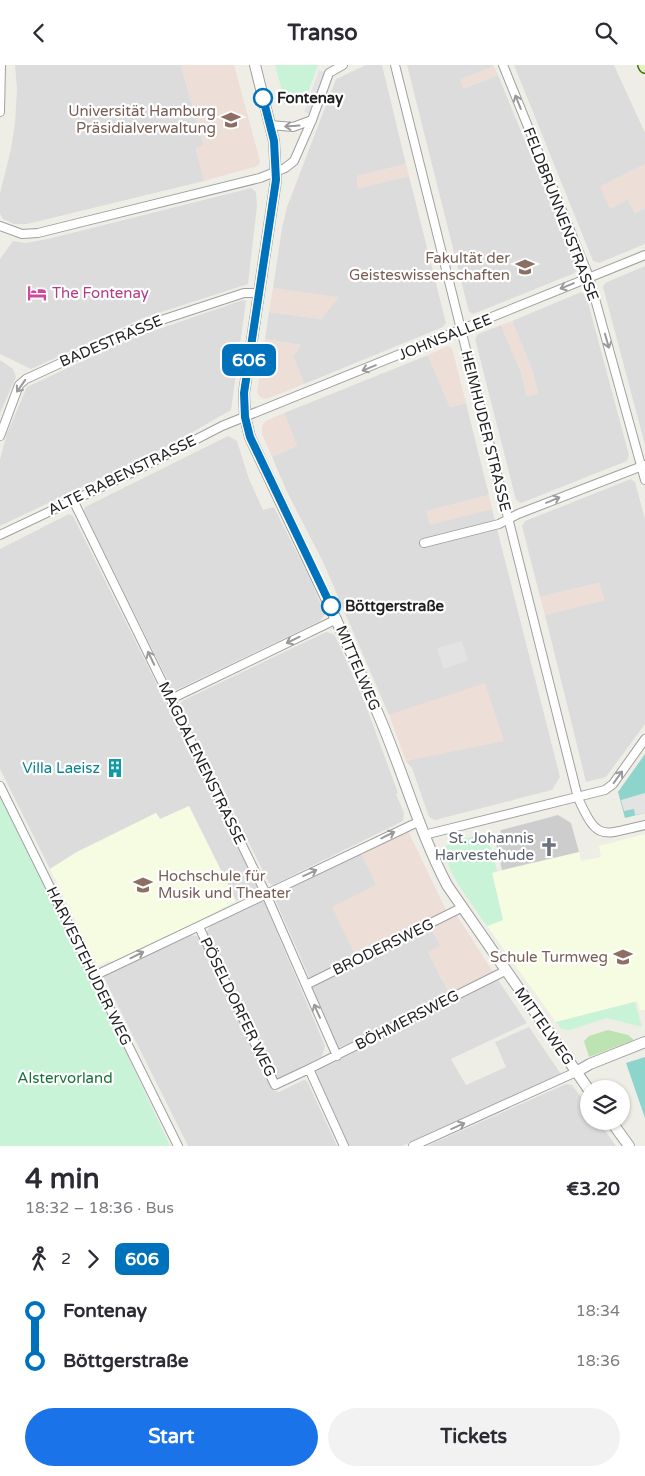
<!DOCTYPE html>
<meta charset="utf-8">
<style>
body{margin:0;font-family:"Varela Round",sans-serif;background:#f2f2f3;color:#2b2b33;height:100vh;display:flex;flex-direction:column;font-size:19px;white-space:nowrap}
*{box-sizing:border-box;margin:0}
p{font-size:16px;color:#7c7c81}
.icon{flex:none;width:28px;height:28px;fill:none;stroke:currentColor;stroke-width:2;stroke-linecap:round;stroke-linejoin:round}
.map{position:relative;height:1081px;overflow:hidden}
.panel{display:flex;flex-direction:column;background:#fff;flex:1}
.panel>*{flex:none}
.badge{padding:0 10px;border-radius:8px;font-size:18px;line-height:32px}
.tools{position:absolute;left:580px;top:1015px;display:grid;gap:10px}
.tools a{display:grid;place-items:center;width:50px;height:50px;border-radius:50%;background:#fff;box-shadow:0 1px 4px #0004;font-size:25px}
.map>.badge{position:absolute;translate:-50% -50%;box-shadow:0 0 0 2px #fff}
.legs{display:flex;align-items:center;gap:8px;height:55px;padding:0 25px;font-size:16px}
.legs p{margin-inline-start:auto}
.overview{display:flex;align-items:center;justify-content:space-between;height:85px;padding:0 25px}
h1{font-size:28px;font-weight:700;line-height:38px}
.button{display:flex;gap:10px;margin-top:auto;padding:10px 25px}
.button a{flex:1;height:58px;border-radius:30px;background:#1a73e8;color:#fff;font-size:20px;font-weight:700;line-height:58px;text-align:center}
.button a+a{background:#f2f2f3;color:#2b2b33}
ul{padding:0 25px;list-style:none}
li{display:flex;align-items:center;gap:18px;height:50px;font-size:19px}
li i{display:grid;place-items:center;width:8px;height:100%;margin:0 6px;background:currentColor}
li i::after{content:'';width:12px;height:12px;margin:-6px;border:4px solid;border-radius:50%;background:#fff}
li p{margin-inline-start:auto}
li:first-child i{background:linear-gradient(#0000 50%,currentColor 0)}
li:last-child i{background:linear-gradient(currentColor 50%,#0000 0)}
header{display:flex;justify-content:space-between;align-items:center;height:65px;padding:0 25px;background:#fff;font-size:22px;font-weight:700}
.map>svg:first-child{display:block}
</style>
<header><svg class="icon" aria-label="back" viewBox="0 0 24 24"><path d="M15 5l-7 7 7 7"/></svg>Transo<svg class="icon" aria-label="search" viewBox="0 0 24 24"><circle cx="10" cy="10" r="6"/><path d="M15 15l6 6"/></svg></header>
<div class="map">
<svg width="645" height="1081" viewBox="0 0 645 1081">
<rect width="100%" height="100%" fill="#efeee6"/>
<!-- residential -->
<path fill="#dddcdc" d="M15 0H181L204 81 196 84 204 116 27 159H14L3 154 0 149V128L11 84 15 58 17 24Z
M366 0H382L406 99 357 111V123L409 111 446 258 443 262 304 319 293 291 301 280 265 274 269 247 321 254 338 233 273 223 282 163 287 142 336 14Z
M407 0H494L463 24 498 10 577 203 575 208 473 249 469 247Z
M514 0H614L645 68V99L600 122 628 134 635 148 645 143V179L599 198 593 196Z
M251 123 256 127 257 141 248 219 143 253 31 304 0 289V194L13 176 26 178 52 173Z
M645 201V380L603 222 605 218Z
M581 227 586 230 629 390 627 396 521 438 516 435 475 274 478 269 501 260 521 307 527 331 538 329 532 305 512 256Z
M243 235 246 236 231 345 170 380 0 461V395L7 368 27 322 130 274Z
M428 290 450 342 466 338 489 430 427 446 430 459 492 444 560 712 552 725 435 755 429 752 412 703 406 696 426 691 485 619 389 650 323 497 287 427 272 392 297 381 284 348Z
M0 295 13 304 16 312 0 348Z
M228 371 237 376 249 414 263 445 274 442 311 516 325 549 320 556 176 625 172 624 84 446 85 442Z
M631 414 635 417 645 454V659L606 712 586 717 545 550 604 535 599 518 540 532 522 461 525 456Z
M69 449 73 451 259 825 236 836 189 741 160 755 156 748 77 787 50 804 0 704V484Z
M326 567 334 569 336 573 365 638 398 728 396 729 404 748 403 756 273 820 269 818 180 640 182 636Z
M360 786 377 820 356 892 310 914 274 832 276 828Z
M258 836 264 837 325 981 322 991 280 1014H276L206 868 210 861Z
M430 862 441 881 428 887 450 930 338 983 311 922Z
M186 869 201 872 273 1025 279 1027 304 1015 307 1016 337 1081H188L103 911Z
M498 915 527 958 451 994 466 1020 506 1002 495 977 529 962 561 1009 402 1081H349L315 1007Z
M566 1019 572 1020 589 1043V1056H598L616 1081H427Z"/>
<!-- commercial -->
<path fill="#edded7" d="M181 0H234L260 96 258 101 204 116 196 83 204 80Z
M494 1 498 10 463 24 460 14Z
M406 99 409 111 357 124V111Z
M645 99V143L635 148 628 134 610 144 600 122Z
M273 223 339 232 321 254 269 247Z
M512 256 532 305 538 329 527 331 521 307 501 260Z
M265 274 301 280 293 291 304 319 266 334 260 332 257 327Z
M448 281 452 283 466 338 450 342 428 290Z
M284 348 297 381 272 392 262 369V361L266 356Z
M489 430 492 444 430 460 426 446Z
M599 518 604 535 545 550 540 532Z
M485 618 504 676 406 696 389 650Z
M408 766 446 845 356 892 332 842 376 820 362 789Z
M456 849 493 907 450 930 428 887 440 880 430 862Z"/>
<!-- education -->
<path fill="#f5fce2" d="M189 741 236 836 119 897 109 896 98 901 50 804 77 787 156 748 160 754Z
M645 769V945H640L637 936 556 957 487 861 503 855 492 808 579 787 581 796 601 792 599 781Z"/>
<!-- religious -->
<path fill="#cdcdcd" d="M558 750 571 758 579 787 502 805 496 779 501 765Z"/>
<!-- grass -->
<path fill="#bde3b2" d="M608 965 628 970 634 975 589 992 584 976 589 971Z"/>
<!-- park -->
<path fill="#c8f3d7" d="M275 0H318L307 30 283 29Z
M0 732 92 915 170 1081H0Z
M474 771H481L490 779 497 806 492 808 503 855 487 861C477 846 438 797 446 781L451 777Z
M635 937 642 962 607 953 569 965 561 964 556 957Z"/>
<!-- pitch -->
<path fill="#8dd5cc" d="M645 689V748L625 753 618 727Z
M645 992V1053L626 998Z"/>
<!-- parking -->
<path fill="#e3e3e3" d="M319 5 325 7 310 49 304 47Z
M462 576 468 595 444 604 437 583Z
M645 728V748L635 750 634 744 624 746 621 735Z"/>
<g fill="none" stroke-linecap="round" stroke-linejoin="round">
<!-- minor casing -->
<g stroke="#a0a0a0" stroke-width="10">
<path id="minor" d="M395 0 578 733C598 777 601 770 645 760
M503 0 589 212 645 415
M0 47 1 0
M270 60 293 62 312 55
M0 161 22 169 38 168 260 113 285 103 294 96 312 55 329 8 343 0
M0 371 19 320 26 314 137 263 244 228H258
M73 435 266 829 337 991
M0 470 129 409 222 361 645 190
M424 478 499 459 518 449 645 400
M171 634 337 554
M0 721 178 1081
M424 770 605 725 613 719 645 674
M199 862 275 1020 309 1004 344 1081
M94 911 418 757
M306 920 461 843
M309 1004 505 906
M413 1081 576 1007"/>
</g>
<!-- tertiary casing -->
<g stroke="#a0a0a0" stroke-width="12">
<path id="tertiary" d="M255 0 274 76 276 115 244 328 245 352 250 372C293 465 339 556 379 651 403 707 419 766 447 820L589 1025
M576 1007 590 999 645 977
M611 1056 629 1081"/>
</g>
<!-- secondary casing -->
<g stroke="#496b11" stroke-width="14">
<path id="secondary" d="M644 0 645 2"/>
</g>
<!-- minor -->
<use href="#minor" stroke="#fff" stroke-width="8"/>
<!-- tertiary -->
<use href="#tertiary" stroke="#fff" stroke-width="10"/>
<!-- secondary -->
<use href="#secondary" stroke="#e3f3c0" stroke-width="11"/>
</g>
<!-- one-way arrows -->
<defs><path id="oneway-shaft" d="M-6 0H5M1.5-3L5.5 0L1.5 3" fill="none" stroke-width="1.6" stroke-linecap="round" stroke-linejoin="round" transform="scale(1.25)"/></defs>
<g stroke="#9a9a9a">
<use href="#oneway-shaft" transform="translate(518 37) rotate(-112)"/>
<use href="#oneway-shaft" transform="translate(292 61) rotate(176)"/>
<use href="#oneway-shaft" transform="translate(567 221) rotate(158)"/>
<use href="#oneway-shaft" transform="translate(607 276) rotate(74)"/>
<use href="#oneway-shaft" transform="translate(369 303) rotate(158)"/>
<use href="#oneway-shaft" transform="translate(21 321) rotate(125)"/>
<use href="#oneway-shaft" transform="translate(553 435) rotate(-22)"/>
<use href="#oneway-shaft" transform="translate(293 575) rotate(154)"/>
<use href="#oneway-shaft" transform="translate(151 593) rotate(-116)"/>
<use href="#oneway-shaft" transform="translate(618 712) rotate(-54)"/>
<use href="#oneway-shaft" transform="translate(388 770) rotate(-26)"/>
<use href="#oneway-shaft" transform="translate(310 808) rotate(-25)"/>
<use href="#oneway-shaft" transform="translate(137 890) rotate(-26)"/>
<use href="#oneway-shaft" transform="translate(317 946) rotate(-114)"/>
<use href="#oneway-shaft" transform="translate(458 1061) rotate(-24)"/>
</g>
<g fill="none" stroke-linecap="round" stroke-linejoin="round">
<!-- line-1 casing -->
<g stroke="#fff" stroke-width="11">
<path id="line-1" d="M263 33 274 76 276 115 244 328 245 352 250 372 331 541"/>
</g>
<!-- line-1 -->
<use href="#line-1" stroke="#0072bc" stroke-width="8"/>
</g>
<!-- icons -->
<defs>
<g id="university-bare" transform="scale(1.5)"><path d="M0-5L7-2L0 1L-7-2ZM-4 1L0 2.5L4 1V4Q0 6-4 4Z" fill="#8d6e63" stroke="#fff" stroke-width="2.5" paint-order="stroke"/></g>
<g id="hotel-bare" transform="scale(1.5)"><path d="M-6-4.5h1.5V1H6V5H4.5V3h-9V5H-6ZM-4 0a1.8 1.8 0 1 1 3.6 0ZM.5 0V-2.5h3Q6-2.5 6 0Z" fill="#d1479c" stroke="#fff" stroke-width="2.5" paint-order="stroke"/></g>
<g id="building-bare" transform="scale(1.5)"><path d="M-4-6H4V6H1V3H-1V6H-4ZM-2.5-4.3h1.7v1.8h-1.7ZM.8-4.3h1.7v1.8H.8ZM-2.5-1h1.7V.8h-1.7ZM.8-1h1.7V.8H.8Z" fill="#0f9aa8" stroke="#fff" stroke-width="2.5" paint-order="stroke"/></g>
<g id="church-bare" transform="scale(1.5)"><path d="M-1.2-6h2.4v3.5h3.3v2.4h-3.3V6h-2.4V-.1h-3.3v-2.4h3.3Z" fill="#6b7280" stroke="#fff" stroke-width="2.5" paint-order="stroke"/></g>
<g id="school-bare" transform="scale(1.5)"><path d="M0-5L7-2L0 1L-7-2ZM-4 1L0 2.5L4 1V4Q0 6-4 4Z" fill="#8d6e63" stroke="#fff" stroke-width="2.5" paint-order="stroke"/></g>
</defs>
<g fill-rule="evenodd">
<use href="#university-bare" x="231" y="55"/>
<use href="#university-bare" x="525" y="202"/>
<use href="#hotel-bare" x="37" y="228"/>
<use href="#building-bare" x="115" y="703"/>
<use href="#church-bare" x="549" y="782"/>
<use href="#university-bare" x="143" y="820"/>
<use href="#school-bare" x="623" y="892"/>
</g>
<!-- markers -->
<g fill="#fff" stroke="#0072bc" stroke-width="2.5">
<circle cx="263" cy="33" r="9"/>
<circle cx="331" cy="541" r="9"/>
</g>
<g text-anchor="middle" dominant-baseline="central" stroke-width="4.5" stroke-linejoin="round" paint-order="stroke">
<!-- stop labels -->
<g font-size="15" font-weight="bold" fill="#1f1f1f" stroke="#fff" text-anchor="start">
<text x="277" y="33">Fontenay</text>
<text x="345" y="541">Böttgerstraße</text>
</g>
<!-- education labels -->
<g font-size="15" fill="#785e54" stroke="#fff" text-anchor="end">
<text x="216" y="46">Universität Hamburg<tspan x="216" dy="17">Präsidialverwaltung</tspan></text>
<text x="510" y="193">Fakultät der<tspan x="510" dy="17">Geisteswissenschaften</tspan></text>
<text x="158" y="811" text-anchor="start">Hochschule für<tspan x="158" dy="17">Musik und Theater</tspan></text>
<text x="608" y="892">Schule Turmweg</text>
</g>
<!-- street labels -->
<g font-size="15" fill="#1f1f1f" stroke="#fff">
<text transform="translate(561 149) rotate(69)">FELDBRUNNENSTRASSE</text>
<text transform="translate(445 272) rotate(-22)">JOHNSALLEE</text>
<text transform="translate(111 276) rotate(-23)">BADESTRASSE</text>
<text transform="translate(486 366) rotate(76)">HEIMHUDER STRASSE</text>
<text transform="translate(122 410) rotate(-26)">ALTE RABENSTRASSE</text>
<text transform="translate(358 603) rotate(67)">MITTELWEG</text>
<text transform="translate(202 698) rotate(64)">MAGDALENENSTRASSE</text>
<text transform="translate(383 882) rotate(-26)">BRODERSWEG</text>
<text transform="translate(89 901) rotate(64)">HARVESTEHUDER WEG</text>
<text transform="translate(238 942) rotate(64)">PÖSELDORFER WEG</text>
<text transform="translate(407 955) rotate(-27)">BÖHMERSWEG</text>
<text transform="translate(544 961) rotate(55)">MITTELWEG</text>
</g>
<!-- hotel labels -->
<g font-size="15" fill="#b23c85" stroke="#fff" text-anchor="start">
<text x="52" y="228">The Fontenay</text>
</g>
<!-- culture labels -->
<g font-size="15" fill="#0d838f" stroke="#fff" text-anchor="end">
<text x="100" y="703">Villa Laeisz</text>
</g>
<!-- worship labels -->
<g font-size="15" fill="#5b616d" stroke="#fff" text-anchor="end">
<text x="534" y="773">St. Johannis<tspan x="534" dy="17">Harvestehude</tspan></text>
</g>
<!-- park labels -->
<g font-size="15" fill="#187237" stroke="#fff">
<text x="65" y="1013">Alstervorland</text>
</g>
</g>
</svg>
<div class="tools">
<a><svg class="icon" aria-label="layers" viewBox="0 0 24 24"><path d="M12 4l9 5-9 5-9-5zM3 14l9 5 9-5"/></svg></a>
</div>
<b class="badge" style="left:249px;top:295px;background:#0072bc;color:#fff">606</b>
</div>
<section class="panel">
<div class="overview"><div><h1>4 min</h1><p>18:32 – 18:36 · Bus</p></div><b>€3.20</b></div>
<div class="legs"><svg class="icon" aria-label="walk" viewBox="0 0 24 24"><circle cx="13" cy="4" r="2"/><path d="M13 8l-2 6 4 7M11 14l-3 7M7 12l3-4h3l4 4"/></svg>2<svg class="icon" aria-label="forward" viewBox="0 0 24 24"><path d="M9 5l7 7-7 7"/></svg><b class="badge" style="background:#0072bc;color:#fff">606</b></div>
<ul>
<li><i style="color:#0072bc"></i><b>Fontenay</b><p>18:34</p></li>
<li><i style="color:#0072bc"></i><b>Böttgerstraße</b><p>18:36</p></li>
</ul>
<div class="button"><a>Start</a><a>Tickets</a></div>
</section>
